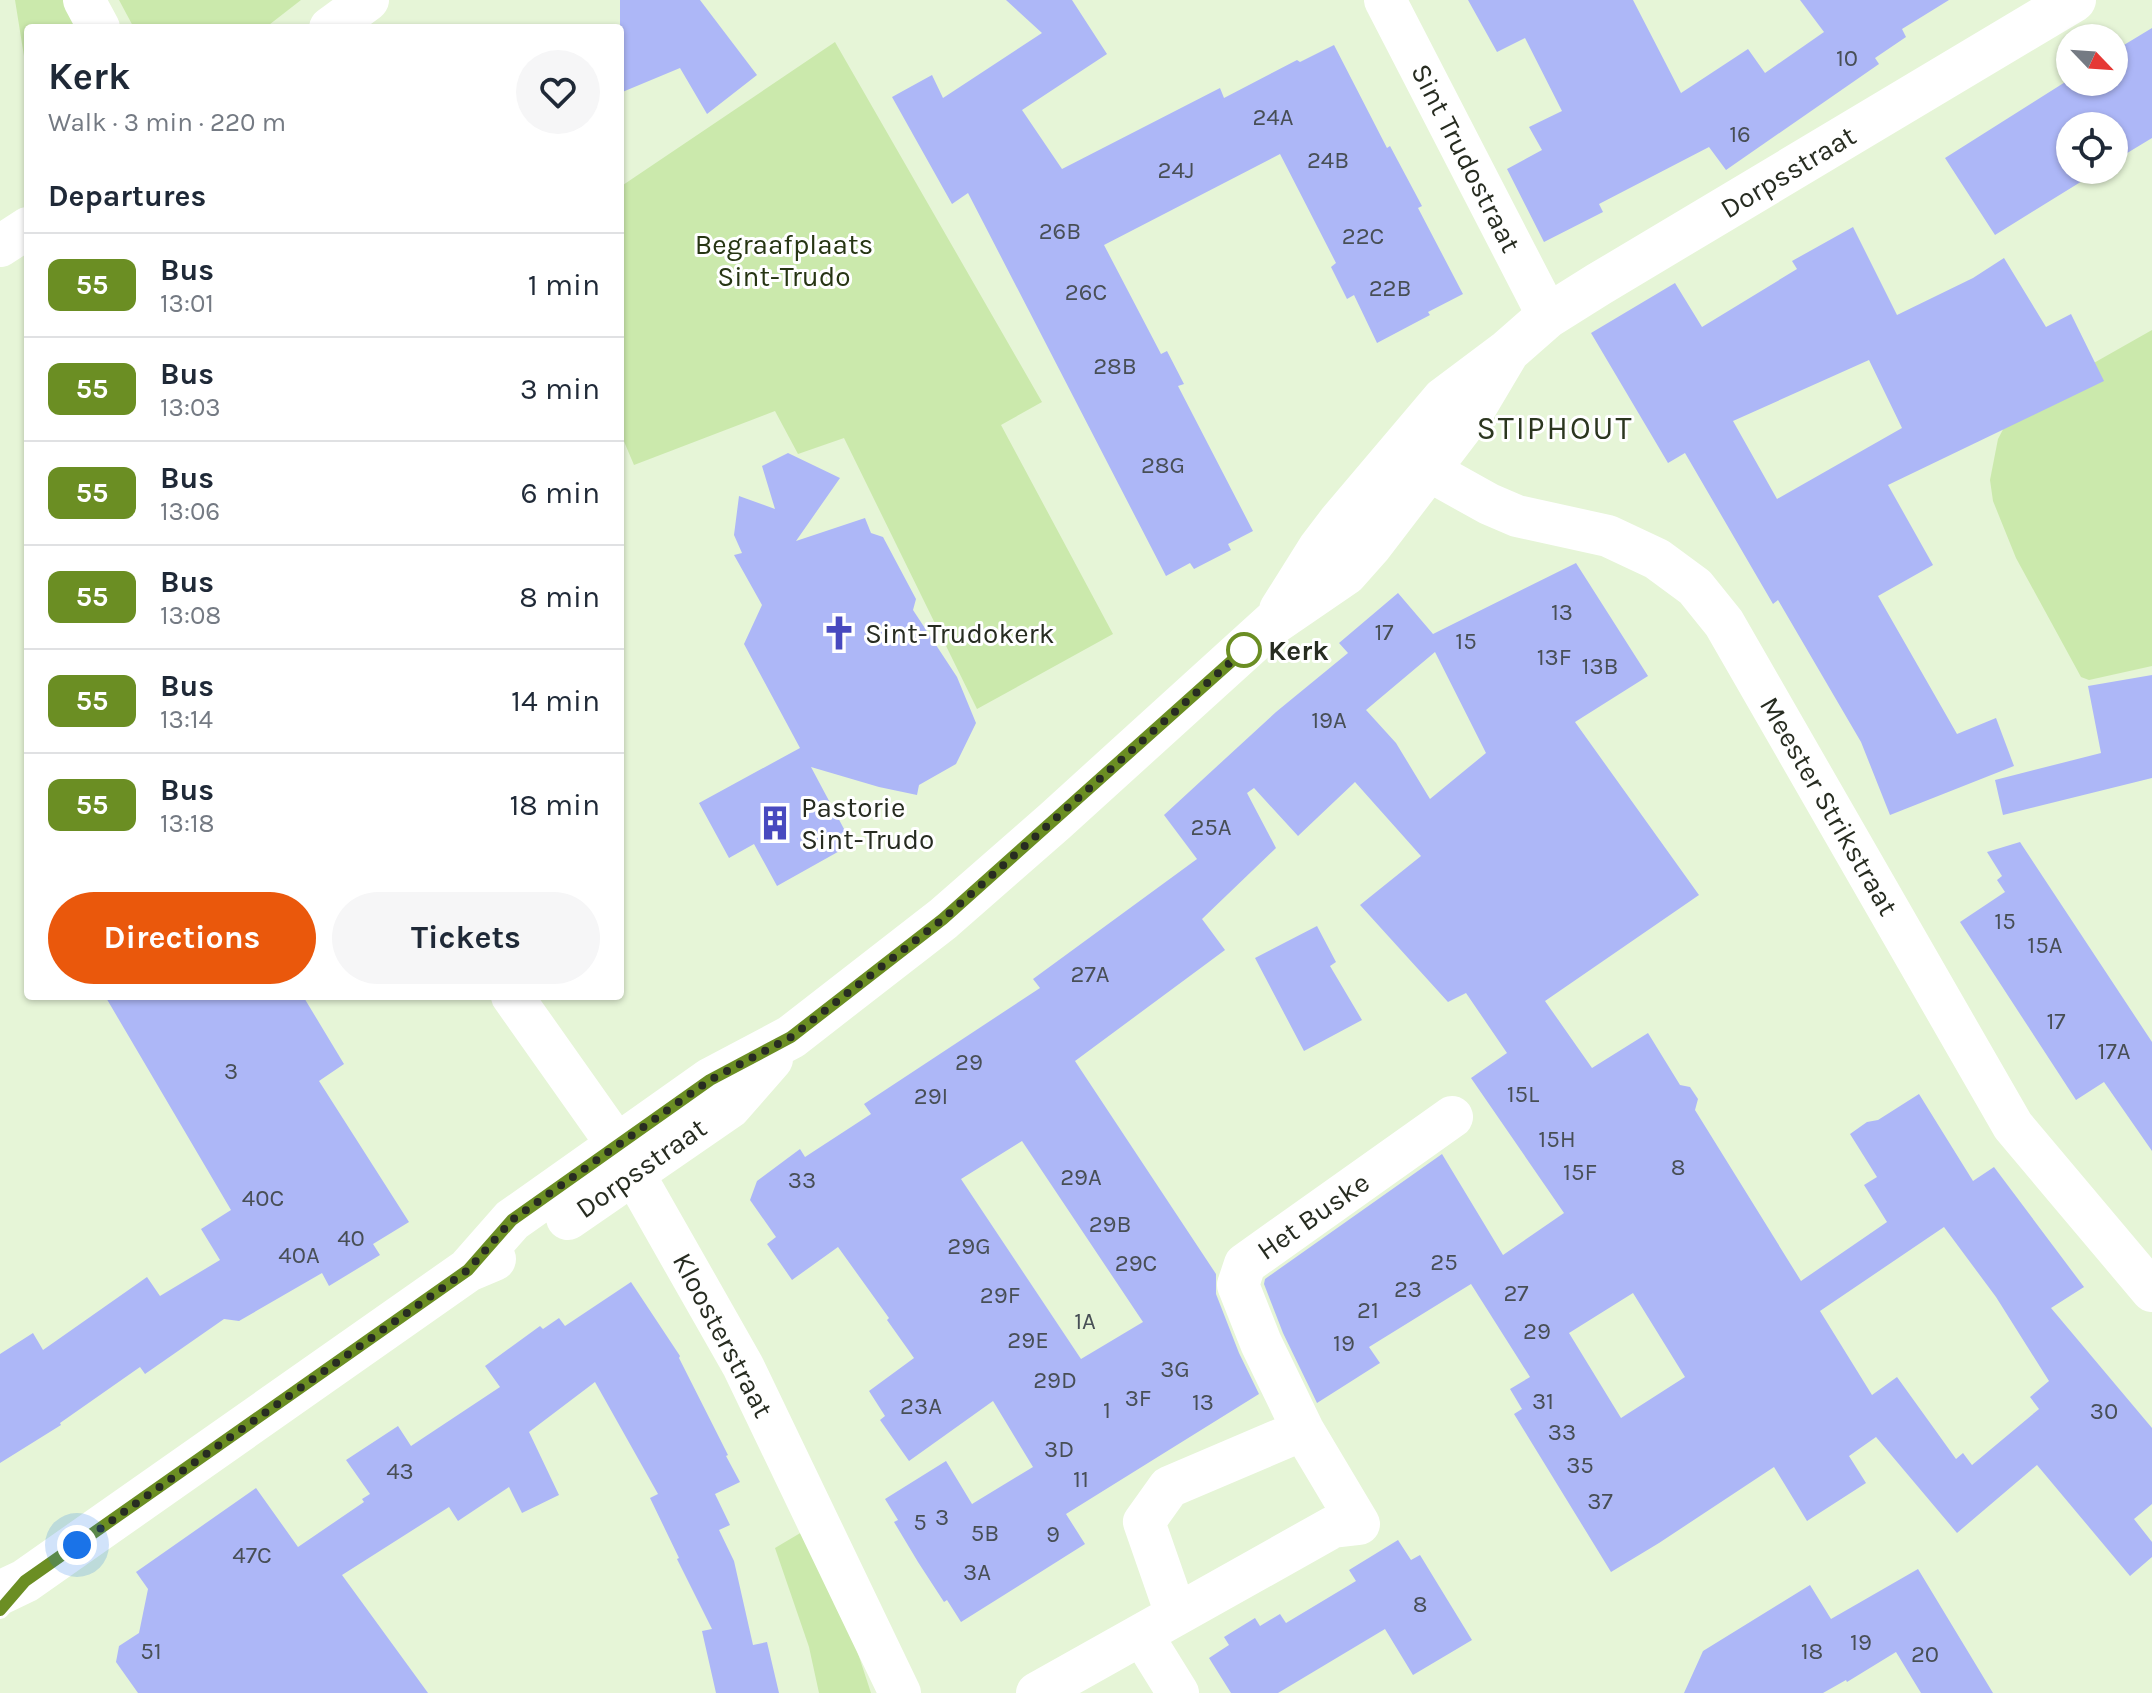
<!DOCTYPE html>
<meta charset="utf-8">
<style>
body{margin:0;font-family:Karla,sans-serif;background:#f6f6f7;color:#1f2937;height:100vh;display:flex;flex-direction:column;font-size:30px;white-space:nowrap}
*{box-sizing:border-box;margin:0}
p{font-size:26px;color:#747a83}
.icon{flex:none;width:44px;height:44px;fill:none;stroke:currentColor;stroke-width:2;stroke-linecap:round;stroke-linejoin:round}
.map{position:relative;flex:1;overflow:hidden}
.drawer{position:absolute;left:24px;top:24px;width:600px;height:976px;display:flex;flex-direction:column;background:#fff;border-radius:8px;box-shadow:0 2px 6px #0004}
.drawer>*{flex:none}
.badge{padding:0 16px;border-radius:12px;font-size:28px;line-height:52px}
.needle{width:52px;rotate:115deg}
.tools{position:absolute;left:2056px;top:24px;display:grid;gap:16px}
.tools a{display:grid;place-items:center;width:72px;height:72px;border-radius:50%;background:#fff;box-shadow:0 2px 6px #0004;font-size:40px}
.you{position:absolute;width:40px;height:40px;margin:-20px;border:6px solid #fff;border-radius:50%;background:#1a73e8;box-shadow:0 0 0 12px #1a73e833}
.map>.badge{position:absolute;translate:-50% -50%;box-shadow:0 0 0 4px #fff}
h2{padding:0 24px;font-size:30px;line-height:72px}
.round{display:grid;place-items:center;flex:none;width:84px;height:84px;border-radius:42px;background:#f6f6f7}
.overview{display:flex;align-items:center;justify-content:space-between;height:136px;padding:0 24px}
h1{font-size:38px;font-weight:700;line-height:60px}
.button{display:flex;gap:16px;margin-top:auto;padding:16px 24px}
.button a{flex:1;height:92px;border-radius:48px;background:#ea580c;color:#fff;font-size:32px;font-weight:700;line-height:92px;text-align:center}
.button a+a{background:#f6f6f7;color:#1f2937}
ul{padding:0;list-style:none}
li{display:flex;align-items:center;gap:24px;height:104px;padding:0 24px;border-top:2px solid #e0e1e3}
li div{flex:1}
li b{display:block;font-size:30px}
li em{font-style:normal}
li .badge{min-width:88px;font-weight:700;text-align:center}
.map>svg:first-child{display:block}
</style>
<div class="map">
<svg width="2152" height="1693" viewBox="0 0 2152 1693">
<rect width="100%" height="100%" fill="#e6f5d7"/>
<!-- green -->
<path fill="#cbe9ac" d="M15 0H69L83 28H28V81Z
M119 0H301L265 28H134Z
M835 42 1042 402 1001 425 1113 634 977 709 844 438 798 454 775 411 634 465 620 432V187Z
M2152 330V666L2089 680 2081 677 2016 558 1993 501 1990 480 1998 439 2009 418 2062 381Z
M802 1532 849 1626 871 1693H819L809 1647 775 1548Z"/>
<!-- building -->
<path fill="#adb7f7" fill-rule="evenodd" d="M620 0H700L757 75 707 114 680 68 620 93Z
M1006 0H1072L1107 54 1022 110 1062 169 1220 88 1224 98 1297 60 1300 62 1334 45 1387 148 1390 146 1422 206 1418 208 1463 294 1428 312 1430 315 1377 343 1354 295 1347 299 1331 267 1336 263 1280 154 1104 245 1161 354 1167 351 1184 384 1178 386 1253 531 1228 544 1231 550 1194 569 1190 563 1166 576 968 193 952 204 892 97 932 75 943 98 1042 33Z
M1468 0H1633L1681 93 1748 49 1765 73 1824 32 1800 0H1949L1902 29 1906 37 1875 58 1879 64 1726 170 1709 147 1599 204 1603 212 1544 242 1507 169 1542 150 1529 127 1562 111 1525 38 1497 52Z
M2152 28V138L2114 161V126H2070V170H2100L1995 235 1945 158 2070 79V82H2114V51Z
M1853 227 1897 315 1973 278 2004 258 2046 327 2071 314 2104 381 1888 485 1933 565 1878 596 1957 734 1996 718 2014 766 1890 815 1861 742 1778 600 1773 604 1685 453 1668 463 1591 333 1675 283 1702 327 1797 269 1792 261ZM1869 360 1902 428 1777 499 1733 421Z
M788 453 840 478 796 541 865 518 871 533 883 537 916 599 913 610 957 677 976 723 956 764 919 785 917 795 879 787 811 767 852 844 777 886 754 844 729 858 699 803 800 748 744 644 762 605 734 555 742 553 734 535 739 496 775 509 762 466Z
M1576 563 1648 676 1575 722 1699 895 1545 1001 1592 1068 1648 1033 1680 1085 1690 1087 1698 1099 1695 1110 1801 1281 1887 1222 1864 1185 1877 1177 1850 1134 1867 1122 1878 1120 1919 1094 1973 1181 1994 1167 2084 1287 2051 1308 2152 1428V1504L2134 1519 2152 1542V1557L2130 1576 2037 1465 1957 1533 1876 1437 1849 1456 1866 1483 1807 1521 1774 1467 1659 1543 1611 1572 1514 1414 1522 1409 1510 1389 1530 1377 1471 1284 1369 1347 1380 1363 1317 1403 1283 1333 1264 1284 1265 1279 1442 1154 1503 1255 1564 1213 1471 1078 1507 1053 1466 993 1448 1002 1360 905 1421 856 1355 782 1298 836 1254 788 1247 793 1276 848 1202 919 1225 950 1075 1061 1216 1274V1294L1239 1353 1259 1394 1066 1514 1085 1544 961 1622 947 1600 944 1602 918 1562 894 1522 898 1520 885 1499 946 1461 972 1504 1033 1467 993 1401 909 1461 880 1420 885 1416 869 1391 914 1358 887 1320 889 1318 838 1247 792 1280 767 1244 776 1237 750 1200 757 1181 800 1149 805 1157 871 1114 864 1104 1040 988 1033 979 1197 859 1164 815 1276 712 1348 653 1339 643 1398 593 1433 634ZM1435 652 1486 753 1430 799 1396 743 1366 710ZM1022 1141 1143 1322 1081 1359 961 1179ZM1944 1227 1996 1297 2049 1381 2030 1397 2039 1409 1972 1465 1963 1453 1956 1459 1897 1377 1872 1395 1820 1311ZM1633 1293 1685 1377 1621 1418 1569 1333Z
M2152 675V778L2003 815 1995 780 2101 753 2088 686Z
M2020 842 2152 1042V1151L2104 1082 2076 1100 1960 922 2005 892 1997 880 2002 876 1987 852Z
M1317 926 1336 962 1330 966 1362 1020 1304 1051 1255 958Z
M105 996H303L344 1064 319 1081 409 1222 373 1244 380 1255 329 1286 322 1273 239 1321 224 1319 145 1374 140 1367 60 1423 61 1425 0 1463V1354L33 1333 43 1350 147 1277 160 1296 220 1260 201 1229 231 1210Z
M631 1282 680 1356 679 1358 728 1455 726 1456 740 1482 715 1494 730 1525 719 1530 734 1561 753 1645 767 1642 779 1693H716L702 1631 712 1629 677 1559 679 1558 650 1498 658 1494 595 1382 529 1432 559 1495 522 1513 509 1487 458 1521 449 1507 342 1575 428 1693H138L116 1662 119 1646 139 1633 148 1589 136 1572 256 1488 298 1547 364 1502 362 1499 370 1494 346 1460 398 1426 411 1446 500 1387 485 1366 540 1326 543 1329 559 1318 565 1326Z
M1398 1540 1411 1560 1420 1555 1472 1640 1413 1675 1385 1629 1278 1693H1231L1209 1658 1229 1645 1224 1637 1255 1618 1260 1626 1280 1614 1286 1623 1356 1581 1349 1570Z
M1918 1569 1993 1693H1921L1896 1652 1847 1682 1846 1680 1823 1693H1684L1703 1651 1810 1585 1831 1619Z"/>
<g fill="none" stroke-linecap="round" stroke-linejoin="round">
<!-- minor -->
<path stroke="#fff" stroke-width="42" d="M84 0 99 28
M1385 0 1548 316
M330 28 368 0
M0 246 28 228
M1400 451 1428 470 1489 504 1517 516 1608 536 1657 559 1695 587 1724 623 2013 1126 2152 1291
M512 996 618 1146 743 1366 900 1693
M1176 1614 1144 1522 1169 1487 1303 1430
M1142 1635 1178 1693
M1037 1693 1333 1527 1359 1524 1303 1430 1261 1343 1238 1285 1245 1264 1452 1117"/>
<!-- tertiary -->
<path stroke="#fff" stroke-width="44" d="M1281 610 1320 548 1339 523 1444 399 1508 351 1548 316 1599 284 2074 0
M568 1218 729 1107 771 1059
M468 1270 512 1220 710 1080 791 1037 943 919 1055 821 1273 623 1346 573 1370 546 1470 415 1508 351
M0 1593 25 1581 468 1270 494 1259"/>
</g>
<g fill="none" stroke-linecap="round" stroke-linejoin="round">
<!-- line casing -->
<g stroke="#fff" stroke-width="18">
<path id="line" d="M0 1610 25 1581 468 1270 512 1220 710 1080 791 1037 943 919 1244 650"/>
</g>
<!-- line -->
<use href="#line" stroke="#6b8e23" stroke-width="12"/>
<!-- walk -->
<path stroke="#272c21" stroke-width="8" stroke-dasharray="0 14.4" d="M77 1545 468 1270 512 1220 710 1080 791 1037 943 919 1244 650"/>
</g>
<!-- icons -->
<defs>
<g id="church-bare" transform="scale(2.76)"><path d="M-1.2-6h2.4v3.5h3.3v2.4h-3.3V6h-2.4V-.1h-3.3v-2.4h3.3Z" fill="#4849bf" stroke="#fff" stroke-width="2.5" paint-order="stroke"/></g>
<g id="building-bare" transform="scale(2.76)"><path d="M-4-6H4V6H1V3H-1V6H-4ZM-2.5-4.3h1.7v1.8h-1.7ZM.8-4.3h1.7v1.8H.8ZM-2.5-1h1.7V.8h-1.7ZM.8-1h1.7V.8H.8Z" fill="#4849bf" stroke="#fff" stroke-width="2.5" paint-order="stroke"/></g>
</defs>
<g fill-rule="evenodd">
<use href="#church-bare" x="839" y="633"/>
<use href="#building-bare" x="775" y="823"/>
</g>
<!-- markers -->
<circle fill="#fff" stroke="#6b8e23" stroke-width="4" cx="1244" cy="650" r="16"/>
<g text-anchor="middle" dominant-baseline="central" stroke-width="6" stroke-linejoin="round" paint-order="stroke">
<!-- number labels -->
<g font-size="24" fill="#484f56">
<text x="1847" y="58">10</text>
<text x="1273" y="117">24A</text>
<text x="1740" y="134">16</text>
<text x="1328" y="160">24B</text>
<text x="1176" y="170">24J</text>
<text x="1060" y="231">26B</text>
<text x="1363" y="236">22C</text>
<text x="1390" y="288">22B</text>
<text x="1086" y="292">26C</text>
<text x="1115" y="366">28B</text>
<text x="1163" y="465">28G</text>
<text x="1562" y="612">13</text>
<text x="1384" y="632">17</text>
<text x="1466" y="641">15</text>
<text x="1554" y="657">13F</text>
<text x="1600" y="666">13B</text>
<text x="1329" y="720">19A</text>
<text x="1211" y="827">25A</text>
<text x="2005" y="921">15</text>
<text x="2045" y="945">15A</text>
<text x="1090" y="974">27A</text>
<text x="2056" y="1021">17</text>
<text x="2114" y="1051">17A</text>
<text x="969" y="1062">29</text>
<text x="231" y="1071">3</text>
<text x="1523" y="1094">15L</text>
<text x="931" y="1096">29I</text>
<text x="1557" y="1139">15H</text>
<text x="1678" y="1167">8</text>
<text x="1580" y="1172">15F</text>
<text x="1081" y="1177">29A</text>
<text x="802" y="1180">33</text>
<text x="263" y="1198">40C</text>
<text x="1110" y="1224">29B</text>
<text x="351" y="1238">40</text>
<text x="969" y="1246">29G</text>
<text x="299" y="1255">40A</text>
<text x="1444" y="1262">25</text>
<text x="1136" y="1263">29C</text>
<text x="1408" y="1289">23</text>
<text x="1516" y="1293">27</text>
<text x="1000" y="1295">29F</text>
<text x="1368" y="1310">21</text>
<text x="1085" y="1321">1A</text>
<text x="1537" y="1331">29</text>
<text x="1028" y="1340">29E</text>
<text x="1344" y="1343">19</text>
<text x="1175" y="1369">3G</text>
<text x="1055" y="1380">29D</text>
<text x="1138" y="1398">3F</text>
<text x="1543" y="1401">31</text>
<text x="1203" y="1402">13</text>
<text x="921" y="1406">23A</text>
<text x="1107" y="1410">1</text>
<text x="2104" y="1411">30</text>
<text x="1562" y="1432">33</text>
<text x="1059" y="1449">3D</text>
<text x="1580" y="1465">35</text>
<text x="400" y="1471">43</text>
<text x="1081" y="1479">11</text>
<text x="1600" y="1501">37</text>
<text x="942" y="1517">3</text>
<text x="920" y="1522">5</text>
<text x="985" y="1533">5B</text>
<text x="1053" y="1534">9</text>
<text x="252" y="1555">47C</text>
<text x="977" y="1572">3A</text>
<text x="1420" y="1604">8</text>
<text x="1861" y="1642">19</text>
<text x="151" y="1651">51</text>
<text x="1812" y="1651">18</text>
<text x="1925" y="1654">20</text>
</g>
<!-- street labels -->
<g font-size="28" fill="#272c21" stroke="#fff">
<text transform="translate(1466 158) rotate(63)">Sint Trudostraat</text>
<text transform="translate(1788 172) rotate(-31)">Dorpsstraat</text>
<text transform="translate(1829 806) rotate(60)">Meester Strikstraat</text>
<text transform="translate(641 1168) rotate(-35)">Dorpsstraat</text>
<text transform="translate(1313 1216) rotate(-35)">Het Buske</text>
<text transform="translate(723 1335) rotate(62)">Kloosterstraat</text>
</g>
<!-- park labels -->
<g font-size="28" fill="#263513" stroke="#fff">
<text x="784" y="244">Begraafplaats<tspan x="784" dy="32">Sint-Trudo</tspan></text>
</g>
<!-- poi labels -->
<g font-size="28" fill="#272c21" stroke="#fff" text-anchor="start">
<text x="865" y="633">Sint-Trudokerk</text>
<text x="801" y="807">Pastorie<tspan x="801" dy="32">Sint-Trudo</tspan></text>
</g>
<!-- stop labels -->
<g font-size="28" font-weight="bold" fill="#272c21" stroke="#fff" text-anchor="start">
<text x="1268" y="650">Kerk</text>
</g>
<!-- quarter labels -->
<g font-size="32" letter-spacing="2" fill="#2b361f" stroke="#fff">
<text x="1555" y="428">STIPHOUT</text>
</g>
</g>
</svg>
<div class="tools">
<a><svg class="needle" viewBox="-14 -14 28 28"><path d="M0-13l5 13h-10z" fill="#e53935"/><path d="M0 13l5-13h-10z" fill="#747a83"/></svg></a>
<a><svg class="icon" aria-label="locate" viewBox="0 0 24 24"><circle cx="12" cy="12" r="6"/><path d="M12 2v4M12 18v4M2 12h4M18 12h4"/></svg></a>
</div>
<div class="you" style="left:77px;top:1545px"></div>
<section class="drawer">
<div class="overview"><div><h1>Kerk</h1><p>Walk · 3 min · 220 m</p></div><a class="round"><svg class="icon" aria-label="heart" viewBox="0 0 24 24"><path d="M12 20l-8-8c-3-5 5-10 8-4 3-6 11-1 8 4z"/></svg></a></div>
<h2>Departures</h2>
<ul>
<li><span class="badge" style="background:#6b8e23;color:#fff">55</span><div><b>Bus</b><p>13:01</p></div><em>1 min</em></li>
<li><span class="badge" style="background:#6b8e23;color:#fff">55</span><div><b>Bus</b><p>13:03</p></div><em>3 min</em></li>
<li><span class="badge" style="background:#6b8e23;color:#fff">55</span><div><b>Bus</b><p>13:06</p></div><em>6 min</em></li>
<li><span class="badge" style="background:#6b8e23;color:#fff">55</span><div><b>Bus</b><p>13:08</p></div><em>8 min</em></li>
<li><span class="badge" style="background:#6b8e23;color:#fff">55</span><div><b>Bus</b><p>13:14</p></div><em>14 min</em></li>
<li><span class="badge" style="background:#6b8e23;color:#fff">55</span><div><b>Bus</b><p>13:18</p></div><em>18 min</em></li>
</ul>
<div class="button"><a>Directions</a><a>Tickets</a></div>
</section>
</div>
